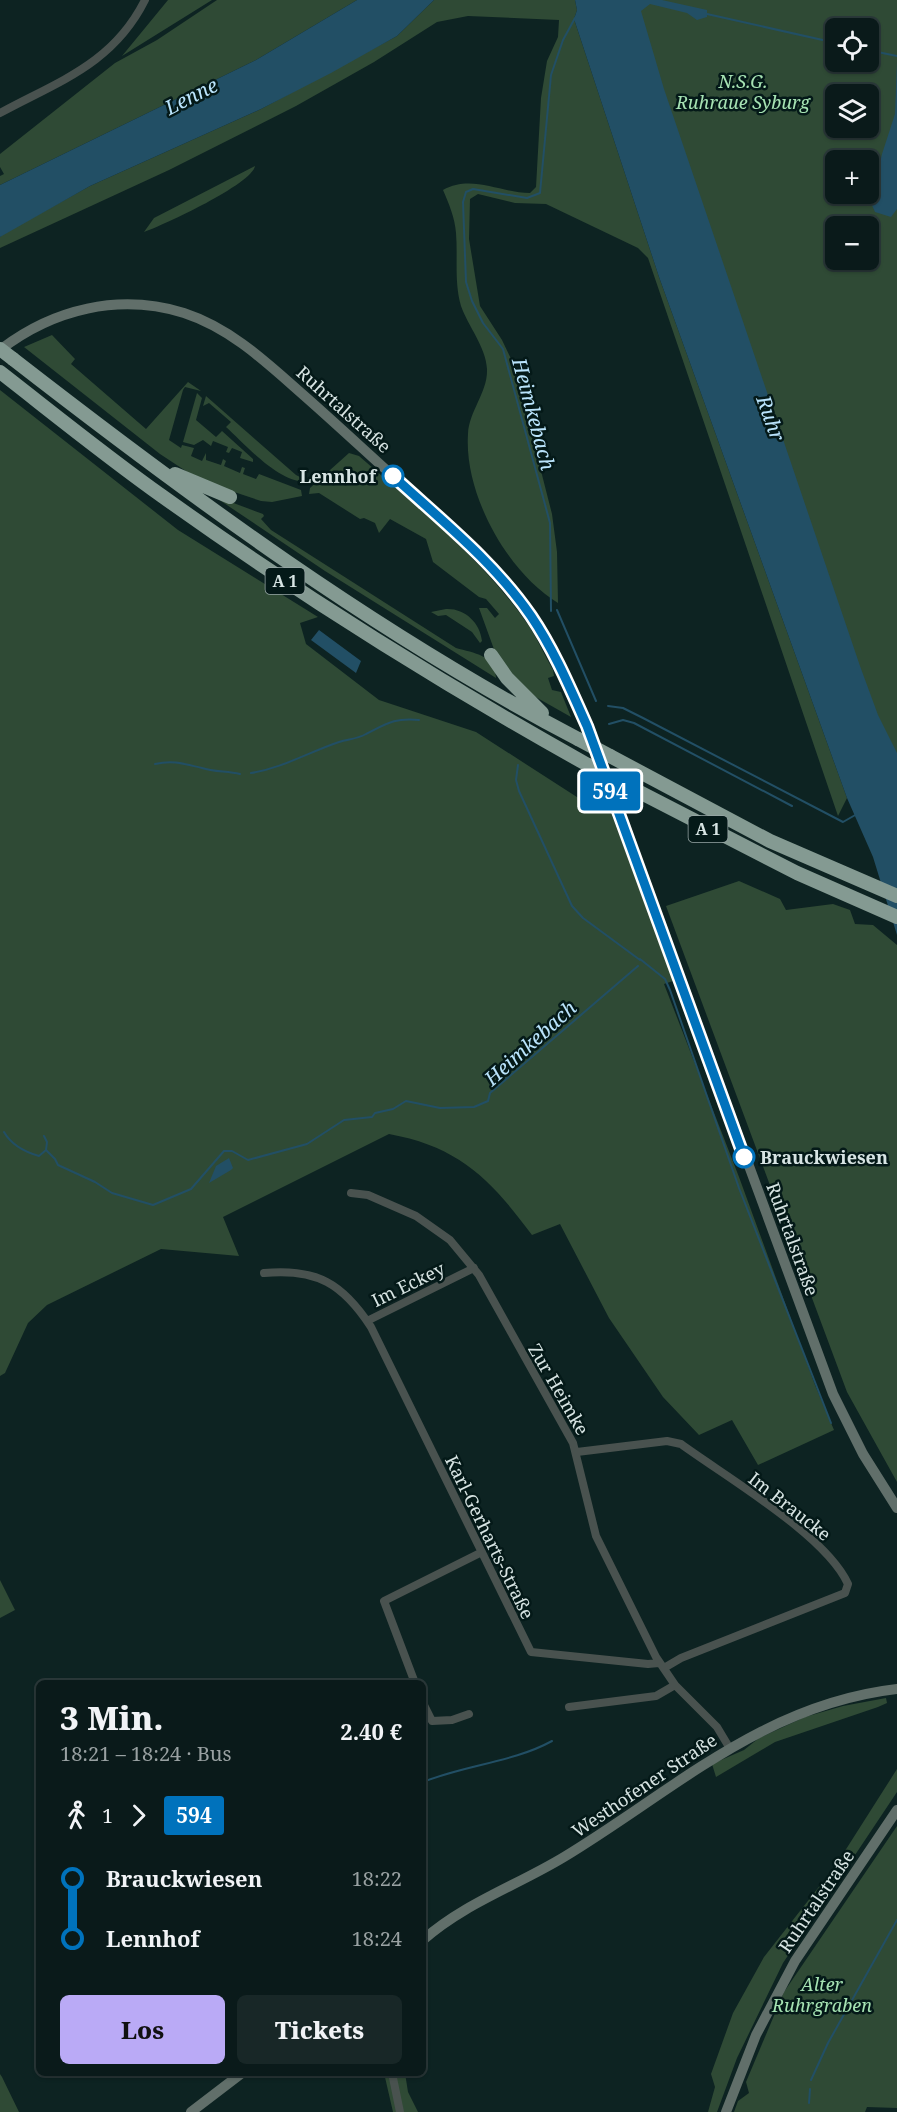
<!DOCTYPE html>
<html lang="de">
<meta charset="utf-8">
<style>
body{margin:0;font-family:"Noto Serif",serif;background:#182727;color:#f1f3f6;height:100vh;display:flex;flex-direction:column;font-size:22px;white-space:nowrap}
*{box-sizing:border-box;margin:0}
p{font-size:20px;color:#99a1a2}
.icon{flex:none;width:33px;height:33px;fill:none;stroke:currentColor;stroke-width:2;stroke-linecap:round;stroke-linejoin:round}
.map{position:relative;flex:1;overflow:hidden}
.sheet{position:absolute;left:36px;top:1680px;width:390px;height:396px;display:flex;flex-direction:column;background:#0a1a1a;border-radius:9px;box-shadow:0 2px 4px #0004,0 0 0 2px #2a3839}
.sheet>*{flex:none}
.badge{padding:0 12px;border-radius:4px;font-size:21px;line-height:39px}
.buttons{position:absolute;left:825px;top:18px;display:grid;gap:12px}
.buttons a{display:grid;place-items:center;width:54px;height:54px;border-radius:9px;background:#0a1a1a;box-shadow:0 2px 4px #0004,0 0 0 2px #2a3839;font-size:30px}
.map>.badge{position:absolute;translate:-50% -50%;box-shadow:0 0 0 3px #fff}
.legs{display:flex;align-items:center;gap:9px;height:66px;padding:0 24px;font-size:20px}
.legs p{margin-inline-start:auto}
.summary{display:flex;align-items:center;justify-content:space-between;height:102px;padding:0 24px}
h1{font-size:33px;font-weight:800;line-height:45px}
.button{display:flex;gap:12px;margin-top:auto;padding:12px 24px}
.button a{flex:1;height:69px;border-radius:9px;background:#baaaf6;color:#111;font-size:24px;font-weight:800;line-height:69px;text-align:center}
.button a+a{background:#182727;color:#f1f3f6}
ul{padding:0 24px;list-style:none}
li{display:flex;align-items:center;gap:21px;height:60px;font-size:22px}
li i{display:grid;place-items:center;width:9px;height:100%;margin:0 8px;background:currentColor}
li i::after{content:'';width:15px;height:15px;margin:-8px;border:4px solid;border-radius:50%;background:#0a1a1a}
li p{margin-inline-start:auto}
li:first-child i{background:linear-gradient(#0000 50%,currentColor 0)}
li:last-child i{background:linear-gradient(currentColor 50%,#0000 0)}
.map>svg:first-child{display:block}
</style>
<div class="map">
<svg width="897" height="2112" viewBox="0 0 897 2112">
<rect width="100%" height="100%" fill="#0d2322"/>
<!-- green -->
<path fill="#2f4a35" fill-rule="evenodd" d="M168 0H212L122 56Z
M217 0H357L256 60 0 185V176L4 174 0 167V154L115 63 157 40Z
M434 0H575L577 10 574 19 659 277 847 798 838 816 648 258 638 248 546 204 515 203 478 194 470 199 469 239 480 306 502 340 514 365 552 514 557 552 558 603C507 572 464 494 468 434 469 411 488 392 487 369 486 347 468 326 461 306 454 282 458 257 456 233 455 218 449 204 443 190 472 174 500 193 530 193L536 187 541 98 547 61 558 37 559 20 468 16 437 22 374 62 296 106 169 170 0 248V237L3 234 90 186 261 109 397 36Z
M621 0H897V801ZM836 28H868V62H836ZM836 94H868V128H836ZM836 160H868V194H836ZM836 226H868V260H836Z
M255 166C252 184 164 225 144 232L154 218Z
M52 335 75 359 71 364 146 429 188 382 201 391 185 387 183 390 169 440 181 448 182 445 194 448 191 456 202 461 206 453V460L221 465 223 459 226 461 224 466 240 473 242 467 245 468 243 474 256 479 259 474 301 490 302 496 272 502 261 501 201 481 160 454 24 347Z
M0 390 178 530 318 617 300 623 306 644 379 700 476 732 580 799 609 807 673 981 664 984 739 1177 815 1385 834 1430 758 1465 732 1420 699 1435 663 1397 609 1318 560 1224 532 1235C491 1180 460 1147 389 1134L223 1217 239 1256 161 1249 47 1305 28 1323 5 1373 0 1376Z
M197 393 202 398 196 420 216 437 222 431 253 459V462L240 458 242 452 232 448 229 453 226 452 228 447 213 441 211 446 203 440 194 445 183 442Z
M206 396 296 475 308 481C281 486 245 444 226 427L231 422 209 403 203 406Z
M349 453 359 456C418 508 484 560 529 626 538 640 545 656 553 670L554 676 548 678 552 690 561 692 571 717 525 691 495 652 479 608H487L495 618 499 614 486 599 479 597 433 562 426 539 390 519 379 533 375 523 364 518 360 519 319 493 309 494 310 488Z
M212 495 263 514 264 516 261 519 271 530 456 648C474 653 495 655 496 678L325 571Z
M446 609C464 608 480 622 482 641L480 643 472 632 446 615 438 616 431 612Z
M739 881 780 899 786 910 833 904 850 910 855 924 873 925 897 945V1482L847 1392 666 906Z
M0 1580 15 1610 0 1618Z
M886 1698 887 1703 878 1707 775 1742 716 1777 712 1764 744 1750 759 1738 805 1717 843 1706Z
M897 1769V1792L783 1963 737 2058 717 2112H708L715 2087 711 2074 733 2013 764 1957 836 1865Z
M897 1826V2108L867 2107 865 2112H734L738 2101 749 2093 746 2082 784 1992Z
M384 2073H405L408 2092 418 2112H393Z
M0 2074 2 2077 19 2112H0Z"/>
<!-- water -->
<path fill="#224f65" d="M357 0H434L397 36 331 73 261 109 90 186 0 237V185L256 60Z
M575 0H662L707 10V17L697 20 687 13 650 4 641 11 664 89 860 666 878 715 897 753V935L873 857 847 798 659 277 574 19 577 10Z
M897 62V209L891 217 875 212 871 203 882 154 895 114Z
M319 630 361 661 356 673 311 640Z
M229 1158 233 1168 231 1170 209 1183 216 1166Z"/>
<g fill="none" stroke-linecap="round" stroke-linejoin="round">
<!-- stream -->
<path stroke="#224f65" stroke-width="2" d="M707 14 836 43
M868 50 897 56
M557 610 596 701
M551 611 550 523 503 349 483 323 472 301 466 282 463 202 466 192 473 189 527 198 540 193 551 75 563 40 575 18
M608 706 623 708 643 718 843 822 857 814
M609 724 623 720 634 723 792 806
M155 764C174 760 184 764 202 768 214 772 227 771 240 774
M518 765 516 780 519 791 572 906 583 918 640 960
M251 773C283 768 309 752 339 742 348 739 358 739 366 734 388 723 393 718 419 720
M640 959 665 979 670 990 739 1188 831 1423
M4 1132C12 1146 25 1152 39 1156L46 1150 47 1142 44 1136
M46 1150 55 1159 58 1165 95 1182 112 1193 153 1205 191 1189 224 1151H232L248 1160 307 1144 344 1120 372 1117 375 1113 393 1109 406 1101 440 1108 474 1107 488 1101 490 1093 638 966
M423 1782C465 1765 514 1762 552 1741
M811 2080 828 2043 897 1920
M809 2103 810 2089"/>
<!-- street -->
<path stroke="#49524f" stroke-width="8" d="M0 113C59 81 113 64 145 0
M351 1193 368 1195 416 1216 450 1240 479 1275 573 1443 596 1536 656 1657 675 1685 717 1727 729 1747
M264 1273C317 1268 343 1284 371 1327L531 1652 648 1664 659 1663
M367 1321 474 1268
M577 1452 667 1441 681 1444C726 1477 826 1535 848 1584L845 1593 681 1658 664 1668
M415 1683 384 1601 482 1552
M423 1703 432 1721 452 1720 469 1714
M569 1707 656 1696 675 1685
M392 2073 400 2112"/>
<!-- secondary -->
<path stroke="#616f6a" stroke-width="10" d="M0 350C53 309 119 293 184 313 230 328 265 361 300 392 332 420 363 449 394 477 438 517 485 555 520 602 549 640 568 682 587 726L833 1394 863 1454 897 1508
M423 1940C465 1903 516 1886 564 1857 673 1791 764 1704 897 1689
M191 2112 242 2073
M726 2112 756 2035 795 1961 897 1810"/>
<!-- highway -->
<path stroke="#849a92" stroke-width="14" d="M13 359C192 498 377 634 578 739
M0 372C54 414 107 457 162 496 299 594 441 683 588 765
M175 474 230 497
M491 655 507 678 542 713
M610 756 770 841 897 896
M620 782 797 873 897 917"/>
<!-- highway-bridge -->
<path stroke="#849a92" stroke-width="14" d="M0 349 13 359
M578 739 610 756
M588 765 620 782"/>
</g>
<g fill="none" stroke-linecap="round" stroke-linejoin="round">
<!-- line-1 casing -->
<g stroke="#fff" stroke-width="14">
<path id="line-1" d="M393 476C441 520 494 562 531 616 554 650 570 688 587 726L744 1157"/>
</g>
<!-- line-1 -->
<use href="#line-1" stroke="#0072bc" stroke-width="9"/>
</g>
<!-- markers -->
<g fill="#fff" stroke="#0072bc" stroke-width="3">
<circle cx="393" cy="476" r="10"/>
<circle cx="744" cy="1157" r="10"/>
</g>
<g text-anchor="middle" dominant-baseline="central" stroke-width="5" stroke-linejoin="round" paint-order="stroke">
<!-- shield labels -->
<g fill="#041918" stroke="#98a7a6" stroke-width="1.5">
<rect x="265.5" y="568" width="39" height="26" rx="4.5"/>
<rect x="688.5" y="816" width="39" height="26" rx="4.5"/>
</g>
<g font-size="16" font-weight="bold" fill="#d7e4e3">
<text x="285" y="581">A 1</text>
<text x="708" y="829">A 1</text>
</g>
<!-- park labels -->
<g font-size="18" font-style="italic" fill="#a6e3b3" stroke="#041918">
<text x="743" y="81">N.S.G.<tspan x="743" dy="21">Ruhraue Syburg</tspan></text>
<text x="822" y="1984">Alter<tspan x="822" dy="21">Ruhrgraben</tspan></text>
</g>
<!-- street labels -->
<g font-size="18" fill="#d7e4e3" stroke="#041918">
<text transform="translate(344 409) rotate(42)">Ruhrtalstraße</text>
<text transform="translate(793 1239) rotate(70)">Ruhrtalstraße</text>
<text transform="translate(408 1284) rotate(-26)">Im Eckey</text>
<text transform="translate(559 1389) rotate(60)">Zur Heimke</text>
<text transform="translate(790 1506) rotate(38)">Im Braucke</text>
<text transform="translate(490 1537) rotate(64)">Karl-Gerharts-Straße</text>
<text transform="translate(644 1785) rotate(-34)">Westhofener Straße</text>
<text transform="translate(816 1901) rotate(-56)">Ruhrtalstraße</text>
</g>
<!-- stop labels -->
<g font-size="18" font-weight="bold" fill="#d7e4e3" stroke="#041918" text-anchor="end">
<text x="376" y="476">Lennhof</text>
<text x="760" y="1157" text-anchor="start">Brauckwiesen</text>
</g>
<!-- water labels -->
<g font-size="20" font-style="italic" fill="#bae4fc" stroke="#041918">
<text transform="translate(191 96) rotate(-27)">Lenne</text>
<text transform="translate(534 414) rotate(75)">Heimkebach</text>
<text transform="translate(771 418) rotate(70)">Ruhr</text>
<text transform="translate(530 1043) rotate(-42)">Heimkebach</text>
</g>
</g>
</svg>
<div class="buttons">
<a><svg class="icon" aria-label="locate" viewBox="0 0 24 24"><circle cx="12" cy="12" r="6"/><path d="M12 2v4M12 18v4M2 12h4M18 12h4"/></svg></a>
<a><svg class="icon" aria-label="layers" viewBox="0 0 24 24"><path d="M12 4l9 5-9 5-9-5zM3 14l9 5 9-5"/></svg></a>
<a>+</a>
<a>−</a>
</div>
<b class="badge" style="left:610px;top:791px;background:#0072bc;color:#fff">594</b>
<section class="sheet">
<div class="summary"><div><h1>3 Min.</h1><p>18:21 – 18:24 · Bus</p></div><b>2.40 €</b></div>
<div class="legs"><svg class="icon" aria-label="walk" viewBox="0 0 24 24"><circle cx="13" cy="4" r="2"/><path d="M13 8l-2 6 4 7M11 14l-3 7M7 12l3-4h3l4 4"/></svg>1<svg class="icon" aria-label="forward" viewBox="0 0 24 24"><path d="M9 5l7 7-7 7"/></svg><b class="badge" style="background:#0072bc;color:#fff">594</b></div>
<ul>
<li><i style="color:#0072bc"></i><b>Brauckwiesen</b><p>18:22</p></li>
<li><i style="color:#0072bc"></i><b>Lennhof</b><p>18:24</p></li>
</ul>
<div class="button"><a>Los</a><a>Tickets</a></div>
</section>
</div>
